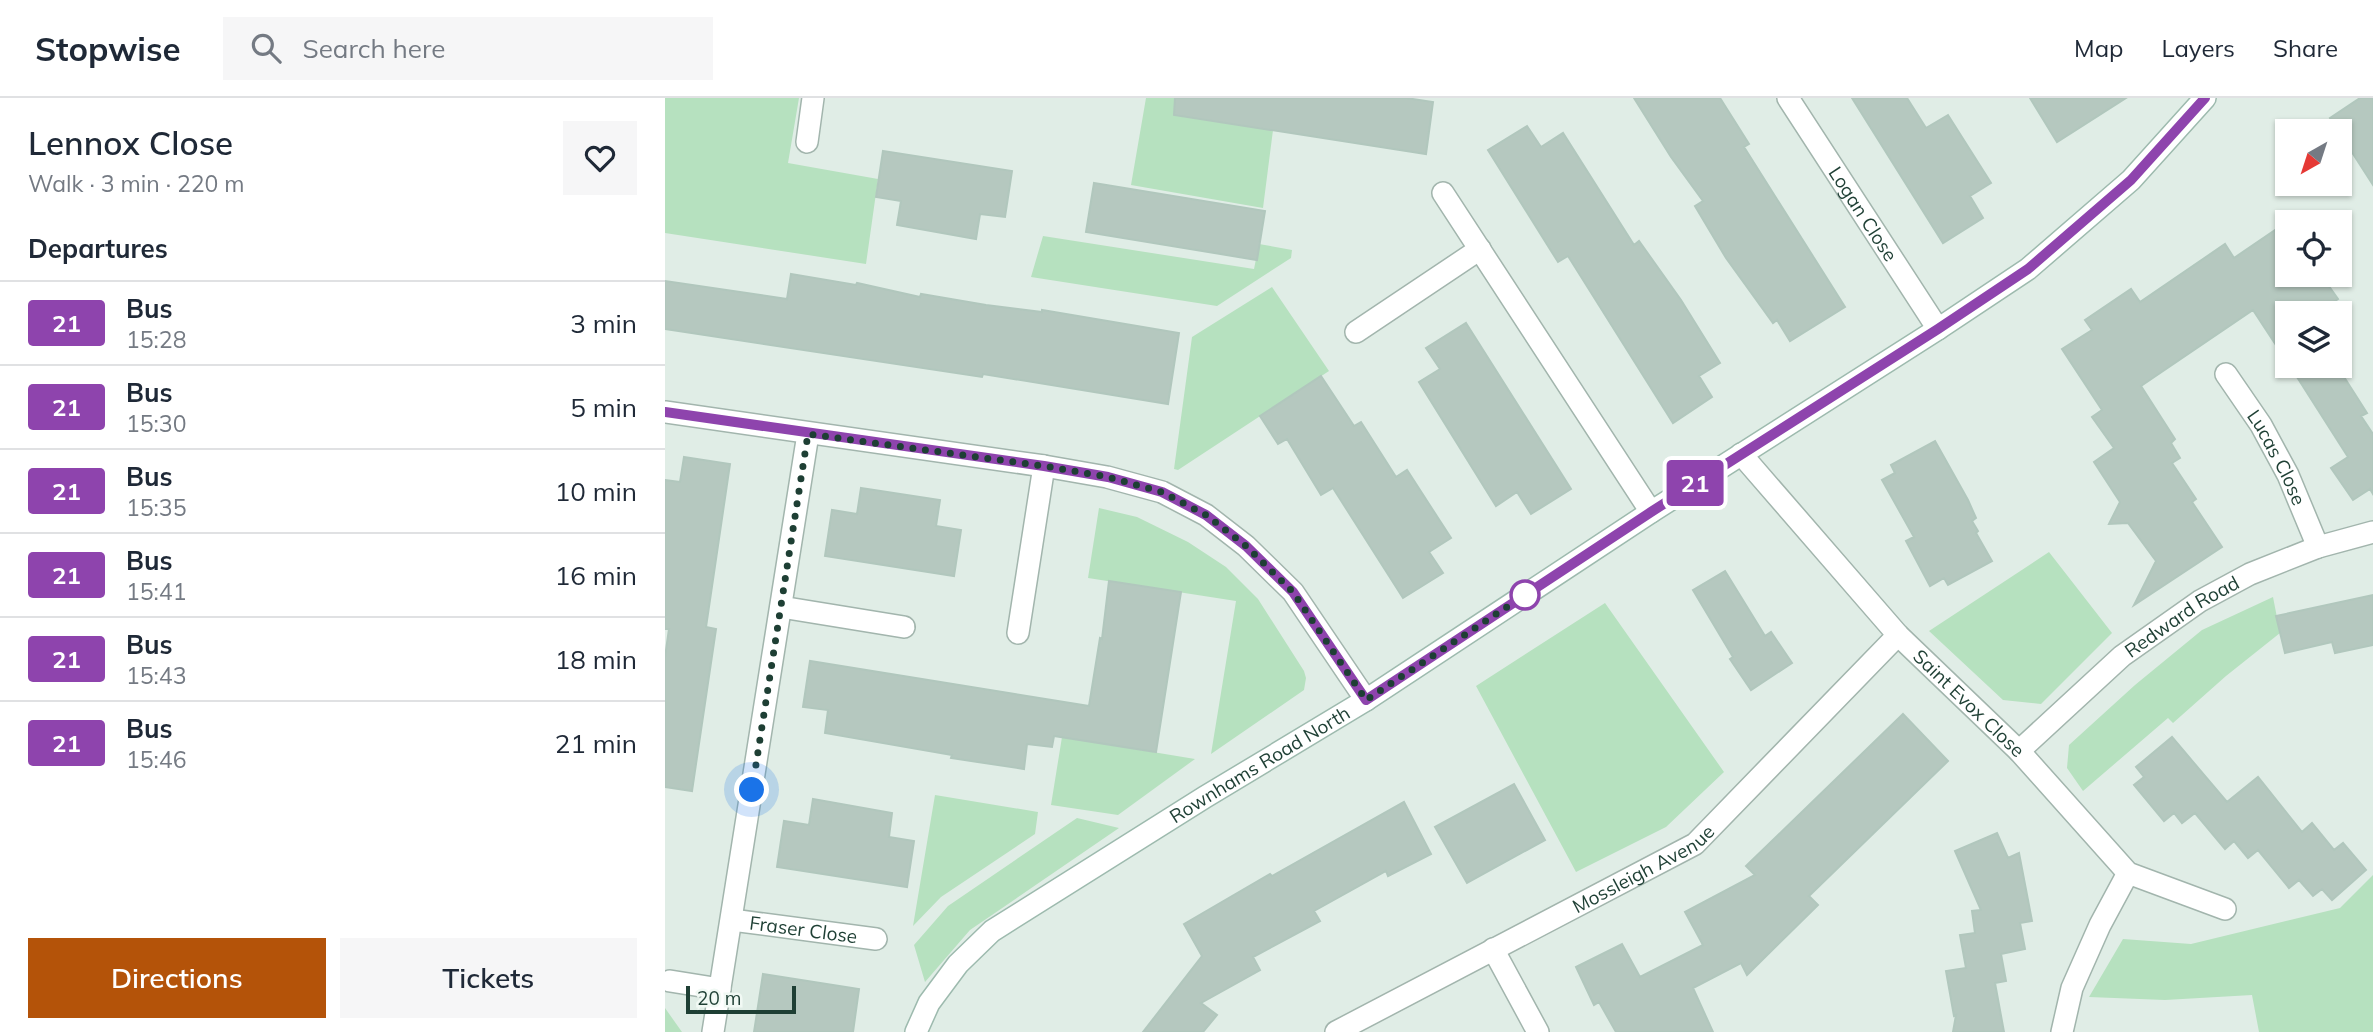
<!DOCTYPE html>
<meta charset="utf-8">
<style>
body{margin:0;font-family:Mulish,sans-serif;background:#f6f6f7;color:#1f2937;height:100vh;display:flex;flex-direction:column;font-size:26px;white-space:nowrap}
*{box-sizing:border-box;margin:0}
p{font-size:23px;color:#747a83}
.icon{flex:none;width:38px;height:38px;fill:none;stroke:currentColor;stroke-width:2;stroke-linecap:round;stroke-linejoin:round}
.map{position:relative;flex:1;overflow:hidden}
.panel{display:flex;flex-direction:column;background:#fff;width:665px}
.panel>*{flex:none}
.badge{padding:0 14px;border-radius:5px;font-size:24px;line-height:46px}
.needle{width:46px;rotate:219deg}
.buttons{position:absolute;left:1610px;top:21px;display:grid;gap:14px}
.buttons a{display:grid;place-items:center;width:77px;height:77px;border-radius:0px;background:#fff;box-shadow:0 2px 5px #0004;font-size:35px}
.scale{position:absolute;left:21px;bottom:18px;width:110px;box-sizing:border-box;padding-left:7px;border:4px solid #1e3f34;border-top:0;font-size:19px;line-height:24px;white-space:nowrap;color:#1e3f34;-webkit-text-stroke:5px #f1f9f4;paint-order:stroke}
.you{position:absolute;width:35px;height:35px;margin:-18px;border:5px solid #fff;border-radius:50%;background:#1a73e8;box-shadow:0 0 0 10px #1a73e833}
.map>.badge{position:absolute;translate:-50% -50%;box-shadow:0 0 0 4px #fff}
h2{padding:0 28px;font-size:26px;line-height:63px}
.round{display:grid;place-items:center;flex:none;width:74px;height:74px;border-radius:0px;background:#f6f6f7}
.headline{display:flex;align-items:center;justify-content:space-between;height:119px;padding:0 28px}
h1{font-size:33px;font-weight:600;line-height:52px}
.cta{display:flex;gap:14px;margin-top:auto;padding:14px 28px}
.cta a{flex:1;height:80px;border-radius:0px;background:#b45309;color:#fff;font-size:28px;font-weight:600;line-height:80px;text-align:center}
.cta a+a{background:#f6f6f7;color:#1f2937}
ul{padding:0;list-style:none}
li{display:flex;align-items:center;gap:21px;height:84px;padding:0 28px;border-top:2px solid #e0e1e3}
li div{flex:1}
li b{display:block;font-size:26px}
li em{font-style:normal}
li .badge{min-width:77px;font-weight:700;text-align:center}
header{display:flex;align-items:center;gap:42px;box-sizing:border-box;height:98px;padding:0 35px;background:#fff;border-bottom:2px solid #e0e1e3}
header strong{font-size:33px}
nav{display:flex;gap:38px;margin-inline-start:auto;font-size:24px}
.search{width:490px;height:63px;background:#f6f6f7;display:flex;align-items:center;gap:18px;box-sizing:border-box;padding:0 24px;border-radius:0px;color:#747a83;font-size:26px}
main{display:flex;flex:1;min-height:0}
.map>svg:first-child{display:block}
</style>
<header>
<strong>Stopwise</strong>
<div class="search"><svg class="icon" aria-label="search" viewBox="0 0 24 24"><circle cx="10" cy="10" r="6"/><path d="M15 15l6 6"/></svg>Search here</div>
<nav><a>Map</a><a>Layers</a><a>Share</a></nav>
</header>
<main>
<section class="panel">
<div class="headline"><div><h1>Lennox Close</h1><p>Walk · 3 min · 220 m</p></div><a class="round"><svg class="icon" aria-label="heart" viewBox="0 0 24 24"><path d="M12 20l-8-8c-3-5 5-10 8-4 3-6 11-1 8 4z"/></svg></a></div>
<h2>Departures</h2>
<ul>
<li><span class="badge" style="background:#8e44ad;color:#fff">21</span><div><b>Bus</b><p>15:28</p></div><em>3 min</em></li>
<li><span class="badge" style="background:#8e44ad;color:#fff">21</span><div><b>Bus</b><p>15:30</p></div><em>5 min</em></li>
<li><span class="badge" style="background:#8e44ad;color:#fff">21</span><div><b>Bus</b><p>15:35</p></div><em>10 min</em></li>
<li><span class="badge" style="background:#8e44ad;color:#fff">21</span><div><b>Bus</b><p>15:41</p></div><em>16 min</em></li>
<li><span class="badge" style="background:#8e44ad;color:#fff">21</span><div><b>Bus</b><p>15:43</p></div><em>18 min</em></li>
<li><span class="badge" style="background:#8e44ad;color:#fff">21</span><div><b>Bus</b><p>15:46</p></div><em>21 min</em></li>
</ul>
<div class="cta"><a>Directions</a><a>Tickets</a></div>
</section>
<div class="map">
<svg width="1708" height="934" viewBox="0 0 1708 934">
<rect width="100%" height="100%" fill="#e0ede6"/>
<!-- green -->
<path fill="#b6e1bf" d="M0 0H134L123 65 213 81 201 166 0 135Z
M481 0H554L550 23 608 32 598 110 466 87Z
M378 138 589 171 594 146 627 152 626 160 552 208 366 179Z
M607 189 664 273 513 372 509 371 527 239Z
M434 410 472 419 523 444 561 469 593 501 639 573 641 580 639 592 546 656 571 503 423 480Z
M1384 454 1447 535 1376 606 1338 602 1264 533Z
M1608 499 1615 535 1561 578 1508 625 1503 620 1418 693 1402 670 1404 647 1470 587 1537 532Z
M940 505 1059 674 1001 729 911 774 811 588Z
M397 639 530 661 453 717 386 707Z
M270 697 373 714 370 736 276 799 248 828Z
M412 720 454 730 305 832 260 884 249 847 283 808Z
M1708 777V934H1594L1587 897 1500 902 1424 899 1458 841 1526 846 1675 810Z
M0 910 17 934H0Z"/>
<!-- building -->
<path fill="#b5c8bf" stroke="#b1c7bd" stroke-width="2" d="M510 0H741L768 4 761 56 509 17Z
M969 0H1055L1084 46 1079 49 1180 209 1125 243 1112 222 1108 225 1061 160 1030 108 1038 103 1006 59Z
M1187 0H1242L1261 30 1283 17 1326 85 1305 98 1318 120 1278 145Z
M1365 0H1461L1392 44Z
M1695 0H1708V87L1665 20Z
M862 28 876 49 898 35 969 147 974 143 1016 202 1055 265 1034 278 1047 299 1008 325 903 158 893 164 823 52Z
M218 53 347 73 340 119 315 116 311 141 232 127 236 103 211 99Z
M429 85 600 113 592 162 421 134Z
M1622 124V177H1656L1673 201 1654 214 1656 215H1622V264L1588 212 1476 288 1510 341 1506 345 1515 360 1507 365 1531 401 1527 404 1557 449 1469 507 1491 463 1463 425 1444 426 1455 404 1429 364 1449 350 1427 319 1437 312 1397 251 1427 232 1420 222 1466 191 1475 204 1560 146 1569 160Z
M126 176 191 187 192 185 255 199 256 196 321 207 377 214V212L514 235 503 306 318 276 317 279 0 231V183L122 201Z
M801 225 906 391 866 416 852 394 831 408 754 284 775 271 761 250Z
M1625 268H1672L1702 315 1696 318 1708 336V396L1705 391 1688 402 1666 370 1683 359Z
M656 278 689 328 696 324 731 379 742 372 786 440 764 454 778 475 738 500 668 390 656 397 622 341 613 346 595 318Z
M1270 343 1303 402 1311 420 1307 423 1313 433 1311 435 1327 463 1283 487 1279 480 1265 488 1241 443 1249 439 1217 382 1230 375 1226 367Z
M19 359 65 366 41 529 51 531 27 693 0 689V559L4 531H0V382L15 384Z
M196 390 275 402 271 428 296 432 289 478 160 458 167 412 192 416Z
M1060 473 1100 538 1106 534 1127 565 1086 592 1065 561 1068 559 1028 492Z
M444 483 516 494 491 654 389 638 387 649 362 646 359 671 286 660 287 657 160 635 163 612 138 609 145 563 424 608 435 540 437 541Z
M1708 497V547L1670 555 1667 544 1620 555 1611 518Z
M1238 616 1283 663 1144 798 1153 807 1082 877 1076 865 1028 890 1048 934H951L934 904 929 907 911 869 957 846 975 879 1038 847 1020 814 1090 777 1081 768Z
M1507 639 1562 704 1593 679 1637 734 1647 725 1669 752 1678 745 1701 772 1667 802 1657 791 1648 798 1634 782 1624 790 1593 752 1583 760 1569 743 1560 751 1530 715 1517 725 1509 715 1499 723 1469 687 1479 679 1471 669Z
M849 686 880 742 802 785 770 729Z
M148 701 227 715 224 739 249 743 242 789 112 769 119 723 144 727Z
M739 704 766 756 723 778 721 773 649 813 655 823 588 859 595 872 536 905 552 917 538 934H478L537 858 519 826 605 776 607 778Z
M1332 735 1343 760 1354 755 1367 823 1355 825 1360 851 1336 856 1341 883 1330 885 1339 934H1288L1291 917 1289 918 1281 873 1301 870 1295 837 1310 835 1307 813 1316 812 1290 753Z
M98 876 194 891 188 934H89Z"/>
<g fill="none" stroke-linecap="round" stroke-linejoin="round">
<!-- street casing -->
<g stroke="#a2b5ad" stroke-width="24">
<g id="street">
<path id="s1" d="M1123 0 1273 231"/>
<path d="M142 44 148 0"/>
<path d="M778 95 986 414"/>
<path d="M691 234 815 151"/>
<path id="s2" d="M1561 276 1596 327 1623 377 1653 449"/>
<path d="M0 314 379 368 442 379 497 394 541 417 581 448 628 494 701 602"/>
<path id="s3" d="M1076 356 1233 537 1354 653 1463 775 1560 811"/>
<path d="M116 509 239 529"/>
<path d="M353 535 379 368"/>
<path id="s4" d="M1354 653 1457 558 1535 503 1585 476 1653 449 1708 434"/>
<path id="s5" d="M67 822 211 841"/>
<path d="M828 851 873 934"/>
<path d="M5 883 55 891"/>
<path d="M48 934 143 336"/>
<path id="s6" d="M671 934 1030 746 1233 537"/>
<path d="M1397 934 1407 890 1435 827 1463 775"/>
</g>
</g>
<!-- secondary casing -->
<g stroke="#9dbaae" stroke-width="24">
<g id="secondary">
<path id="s7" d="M251 934 264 905 293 866 327 833 540 699 701 602 986 414 1273 231 1363 171 1466 82 1540 0"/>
</g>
</g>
<!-- street -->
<use href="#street" stroke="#fff" stroke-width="21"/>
<!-- secondary -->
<use href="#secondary" stroke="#fff" stroke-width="21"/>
</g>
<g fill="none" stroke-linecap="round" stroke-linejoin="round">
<!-- line casing -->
<g stroke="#fff" stroke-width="16">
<path id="line" d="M0 314 379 368 443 379 497 394 541 417 581 448 628 494 701 602 986 414 1273 231 1363 171 1466 82 1540 0"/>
</g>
<!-- line -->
<use href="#line" stroke="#8e44ad" stroke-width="10"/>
<!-- walk -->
<path stroke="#1e3f34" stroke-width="7" stroke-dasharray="0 12.6" d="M87 692 143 336 379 368 443 379 497 394 541 417 581 448 628 494 701 602 860 497"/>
</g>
<!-- markers -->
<circle fill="#fff" stroke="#8e44ad" stroke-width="3.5" cx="860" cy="497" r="14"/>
<g text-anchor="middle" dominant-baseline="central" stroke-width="6" stroke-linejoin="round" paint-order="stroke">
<!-- street labels -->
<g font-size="19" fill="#1e3f34" stroke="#f1f9f4">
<text stroke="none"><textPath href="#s1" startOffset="138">Logan Close</textPath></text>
<text stroke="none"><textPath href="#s2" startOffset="98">Lucas Close</textPath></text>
<text stroke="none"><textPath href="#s4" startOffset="212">Redward Road</textPath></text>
<text stroke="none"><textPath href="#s3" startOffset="338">Saint Evox Close</textPath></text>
<text stroke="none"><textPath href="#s7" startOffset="443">Rownhams Road North</textPath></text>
<text stroke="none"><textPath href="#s6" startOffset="348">Mossleigh Avenue</textPath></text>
<text stroke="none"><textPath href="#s5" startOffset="72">Fraser Close</textPath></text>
</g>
</g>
</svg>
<div class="buttons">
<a><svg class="needle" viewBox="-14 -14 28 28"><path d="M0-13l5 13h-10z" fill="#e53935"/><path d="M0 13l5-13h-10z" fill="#747a83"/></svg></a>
<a><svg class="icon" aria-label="locate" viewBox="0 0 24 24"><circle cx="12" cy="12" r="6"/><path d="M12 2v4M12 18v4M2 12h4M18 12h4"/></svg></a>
<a><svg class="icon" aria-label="layers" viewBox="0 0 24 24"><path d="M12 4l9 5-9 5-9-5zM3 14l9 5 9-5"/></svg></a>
</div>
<div class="scale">20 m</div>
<div class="you" style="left:87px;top:692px"></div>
<b class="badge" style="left:1030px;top:385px;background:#8e44ad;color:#fff">21</b>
</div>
</main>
